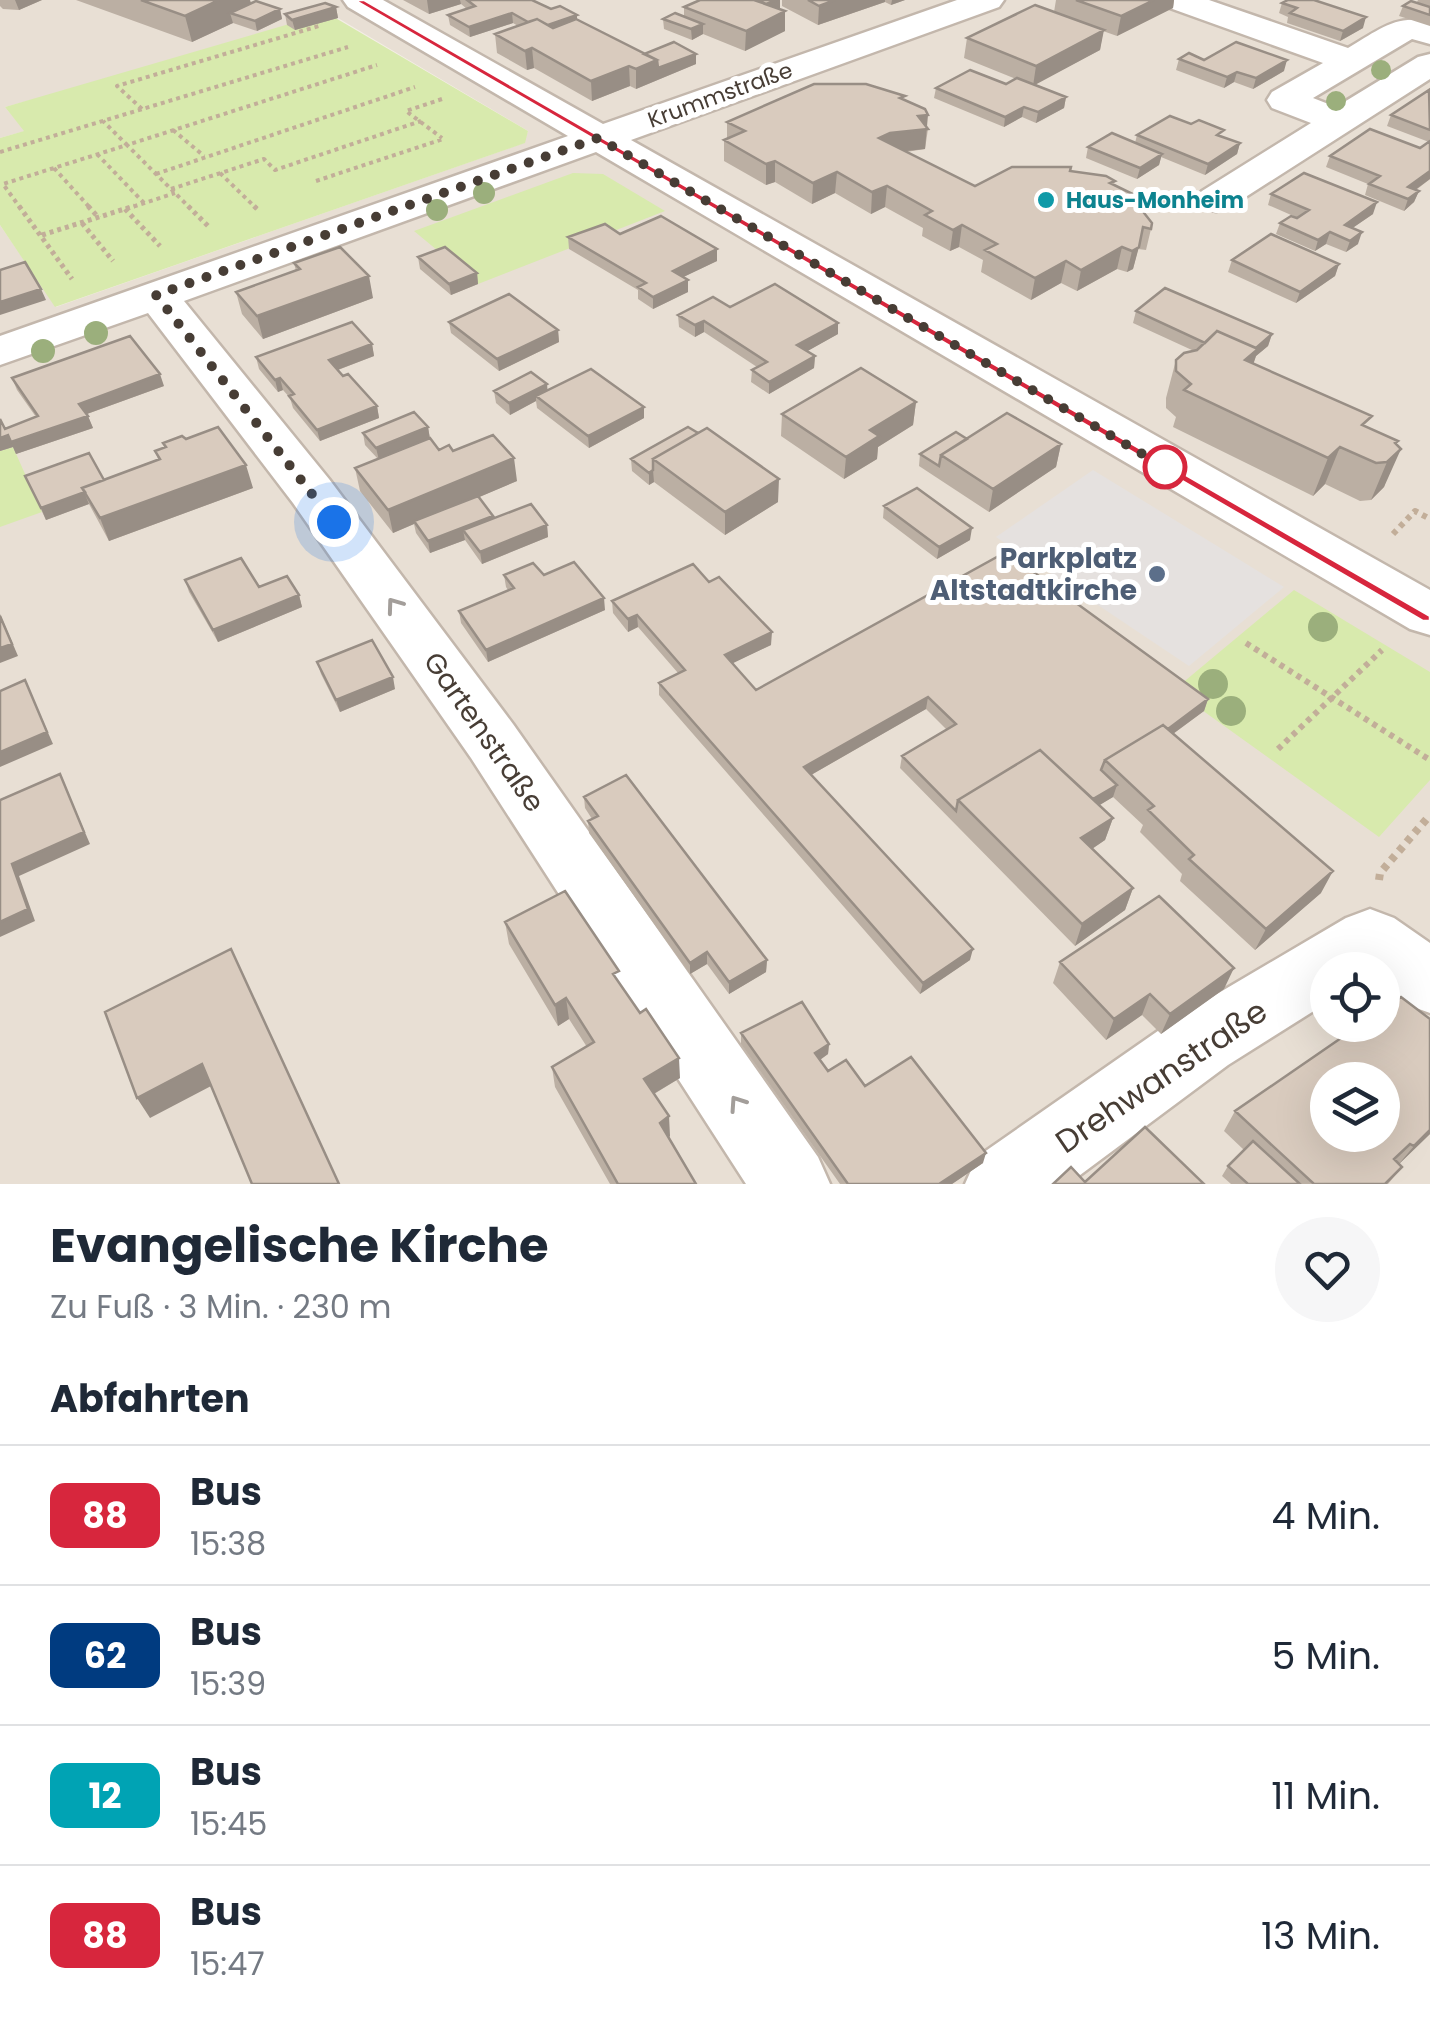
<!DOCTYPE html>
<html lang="de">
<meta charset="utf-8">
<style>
body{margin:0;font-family:Poppins,sans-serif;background:#f6f6f7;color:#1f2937;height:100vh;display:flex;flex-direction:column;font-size:38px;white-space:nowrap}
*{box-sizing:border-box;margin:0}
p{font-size:32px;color:#747a83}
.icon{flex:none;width:55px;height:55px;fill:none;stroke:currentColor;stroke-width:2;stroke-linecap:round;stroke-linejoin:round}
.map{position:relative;height:1184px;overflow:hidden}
.panel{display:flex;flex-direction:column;background:#fff;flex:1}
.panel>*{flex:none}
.badge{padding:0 20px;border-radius:15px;font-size:35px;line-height:65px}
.fabs{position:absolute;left:1310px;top:952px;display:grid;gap:20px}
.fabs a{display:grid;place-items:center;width:90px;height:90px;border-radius:50%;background:#fff;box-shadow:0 10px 40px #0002;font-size:50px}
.you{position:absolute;width:50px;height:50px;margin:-25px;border:8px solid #fff;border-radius:50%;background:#1a73e8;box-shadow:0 0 0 15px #1a73e833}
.map>.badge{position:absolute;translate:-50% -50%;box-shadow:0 0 0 5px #fff}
h2{padding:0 50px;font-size:38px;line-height:90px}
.round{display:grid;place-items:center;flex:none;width:105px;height:105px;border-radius:52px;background:#f6f6f7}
.head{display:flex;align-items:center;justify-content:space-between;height:170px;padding:0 50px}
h1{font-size:48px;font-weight:700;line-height:75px}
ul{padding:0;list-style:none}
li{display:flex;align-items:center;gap:30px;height:140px;padding:0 50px;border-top:2px solid #e0e1e3}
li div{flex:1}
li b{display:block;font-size:38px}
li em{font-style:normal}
li .badge{min-width:110px;font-weight:700;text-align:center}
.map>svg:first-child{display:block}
</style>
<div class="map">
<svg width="1430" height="1184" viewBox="0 0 1430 1184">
<rect width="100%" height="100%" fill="#f4eee6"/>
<!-- residential -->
<path fill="#e8dfd4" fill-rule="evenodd" d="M0 0H1430V1184H0V225L56 307 524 143 528 131 338 18 5 107 25 131 0 138ZM1328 970H1382V1025H1328ZM1328 1080H1382V1135H1328Z"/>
<!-- green -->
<path fill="#d8eaad" d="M327 13 528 131 525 143 55 307 0 225V138L24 131 5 107Z
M573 173 603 174 665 211 478 284 414 231Z
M13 447 42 512 0 527V451Z
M1294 590 1430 672V780L1379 837 1174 690Z"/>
<!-- parking -->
<path fill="#e5e1df" d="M1093 470 1240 560 1284 587 1189 666 996 537Z"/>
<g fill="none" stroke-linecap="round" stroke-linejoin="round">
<!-- minor casing -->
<g stroke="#c3b7ac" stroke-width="5">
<path id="minor" d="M343 0H383L603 124 957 0H1004L999 7 631 140 1430 590V635L1410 629 596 152 184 301 329 479 513 724 818 1157 830 1184H746L471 758 293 503 148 313 0 365V336L568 136 348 7Z
M1162 0H1209L1348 48C1376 32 1398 12 1430 23V44L1412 39 1313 98 1336 107 1418 57 1430 54V79L1230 207 1216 211 1202 207 1196 199 1202 191 1311 123 1272 108 1267 100 1272 92 1323 63 1167 7Z
M1370 909 1394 918 1430 943V1013L1405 1004 1382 987V970H1328V1002L1228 1065 1068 1184H965L977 1157 1178 1017 1346 918Z"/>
</g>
<!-- path-far3 -->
<path stroke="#c2ae99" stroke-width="4" stroke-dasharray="4 4" stroke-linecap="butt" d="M442 99 406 111 442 138
M142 109 117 86 319 26
M173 130 204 156
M0 152 348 47
M97 154 144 203
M54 168 91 209
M220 173 257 209
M156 174 415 87
M316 181 443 139
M171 189 264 159 275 170 421 121
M21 209 3 184 127 145 103 121
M126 209 175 193
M191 209 127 145 377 65"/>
<!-- path-far2 -->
<path stroke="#c2ae99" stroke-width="5" stroke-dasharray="4 4" stroke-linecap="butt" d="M19 206 72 279
M88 206 99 218
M188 206 209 227
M254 206 259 211
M125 209 160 246
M82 223 113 261
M42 235 134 206"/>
<!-- path-far1 -->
<path stroke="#c2ae99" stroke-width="6" stroke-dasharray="5 5" stroke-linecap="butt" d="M1393 534 1415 511 1430 519
M1246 643 1430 760
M1278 749 1382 650"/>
<!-- path -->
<path stroke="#c2ae99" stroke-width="8" stroke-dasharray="6 6" stroke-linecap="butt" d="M1379 880 1380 873 1430 815"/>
<!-- minor -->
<use href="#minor" fill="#fff" fill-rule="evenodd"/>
</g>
<!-- trees -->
<g fill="#9baf7c">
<circle cx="1381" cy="70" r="10"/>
<circle cx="1336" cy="101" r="10"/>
<circle cx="484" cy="193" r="11"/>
<circle cx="437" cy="210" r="11"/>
<circle cx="96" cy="333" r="12"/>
<circle cx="43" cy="351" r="12"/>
<circle cx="1323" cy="627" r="15"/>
<circle cx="1213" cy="684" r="15"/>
<circle cx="1231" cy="711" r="15"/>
</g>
<!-- wall -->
<path fill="#bbafa3" d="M0 0H42L19 10 3 9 0 6Z
M76 0H250L251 3 280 9 282 19 257 31 233 23 192 42Z
M403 0H532L577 20 644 54 696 64 636 89 630 86 592 101 534 68 527 70 497 53 495 34 518 26 513 23 470 37 450 25 448 15 467 9 461 4 429 14Z
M700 0H780V9L785 11V31L745 51 703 34 692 40 664 29 663 19 684 17V7Z
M782 0H905L891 5 885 2 818 25 782 6Z
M1056 0H1174L1173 8 1117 36 1103 31 1100 50 1035 84 1066 97 1064 108 1036 123 1022 117 1004 127 934 98 936 88 1006 84 1016 79 964 58 967 38 1054 12Z
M1418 0H1430V26L1399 16 1403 6 1417 2Z
M1282 3H1322L1363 28 1340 41 1287 23 1288 17 1279 13Z
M336 7 338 18 295 30 287 25 285 14Z
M1179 59 1204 60 1284 71 1253 89 1234 82 1224 88 1176 70Z
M1430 91V179L1416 190 1419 191 1414 202 1404 211 1365 195 1368 184 1326 167 1330 156 1420 148 1429 142 1387 126 1391 115Z
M904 100 928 129 925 149 906 152 975 186 1070 171 1115 181 1114 185 1143 211 1151 229 1146 250 1138 249 1133 269 1127 272 1117 269 1077 291 1061 283 1031 300 981 272 983 260 959 247 950 251 922 236 923 228 885 207 871 214 835 193 812 204 775 182 766 185 724 161V140L727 139V122Z
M1137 135 1223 137 1240 143 1237 154 1205 175 1161 157 1159 165 1137 179 1086 158 1088 147 1135 143Z
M1271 194 1373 214 1352 228 1358 244 1346 252 1326 244 1315 251 1276 234 1280 223 1298 218 1268 205Z
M620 234 717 261 683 277 688 292 653 309 638 299V290L569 249 568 237Z
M418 257 477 273 478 284 451 295 420 269Z
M1232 260 1339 264 1335 276 1296 303 1228 272Z
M294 263 373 298 263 339 242 314 236 292 296 271Z
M730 307 838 323V334L807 351 815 356 814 368 769 394 751 382 752 370 757 367 704 332 695 337 679 327 678 315Z
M1136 311 1272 334 1268 346 1256 356 1253 364 1367 427 1398 441 1384 487 1371 500 1360 501 1325 484 1313 496 1173 427 1176 417 1166 408V398L1176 360 1194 351 1133 323Z
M449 322 558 330 559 342 499 371 451 333Z
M372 344 374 356 338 370 377 406 379 418 320 441 293 408 290 398 283 390 278 392 259 369 256 357Z
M12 378 164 386 87 414 93 428 16 454 13 447 0 451V419L5 429 36 417 17 390Z
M547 384V390L644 418 589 448 537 408 536 401 510 415 496 403 494 391Z
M916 402 913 425 878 447 877 459 844 479 781 436 782 414Z
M428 427 430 439 439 450 453 451 517 481 479 497 493 518 547 525 548 537 482 564 465 540 430 553 416 533 414 524 393 533 360 491 355 468 378 459 365 445 363 433Z
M688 427 778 502 725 535 654 482 649 485 632 471 631 459Z
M186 439 253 488 109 541 89 504 46 520 25 476 104 480 158 459 155 451 164 447 163 443Z
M967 439 1061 444 1056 467 989 512 919 466 920 454Z
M884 506 970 540 937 559 883 518Z
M504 575H544L605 610 488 662 461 623 459 611 508 590 506 587Z
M185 580 259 587 299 595 302 607 218 642 189 592Z
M709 582 771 645 732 663 756 690 1208 699 1204 711 1173 734 1321 893 1255 950 1180 881 1182 874 1140 832 1143 825 1113 797 1099 805 1113 818 1105 840 1092 849 1133 888 1125 910 1075 946 900 768 902 756 947 730 926 709 811 775 970 960 920 994 659 695V683L678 673 638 627 628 632 613 613 612 601Z
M317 662 395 689 340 712 321 674Z
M584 797 767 960 766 972 729 994 707 964 690 974 589 833 588 821 592 819 585 808Z
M505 922 620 985 680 1078 654 1094 670 1136 669 1137 696 1184H610L555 1087 552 1067 587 1047 569 1019 558 1026 509 944Z
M1060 962 1224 989 1161 1034 1142 1015 1106 1040 1053 983Z
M741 1033 829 1044 828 1054 820 1060 828 1071 865 1086 983 1163 952 1184H840L741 1044Z
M1235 1111 1430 1134 1399 1164 1402 1167 1388 1184H1231L1222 1176 1228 1166 1244 1150 1224 1131Z"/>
<!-- shaded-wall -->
<path fill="#988e85" d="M15 0H42L19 10Z
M219 0H250L253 13H230L233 23 192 42 185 16Z
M427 0H460L461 4 429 14Z
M777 0H780V9L766 14V4Z
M835 0H885V2L818 25 819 6Z
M892 0H905L891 5Z
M1154 0H1174L1173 8 1117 36 1121 16Z
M336 7 338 18 295 30 292 20Z
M280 9 282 19 257 31 255 21Z
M785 11V31L745 51 746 31Z
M512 13 513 23 470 37 469 27Z
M577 15V25L538 28Z
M1366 17 1363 28 1340 41 1343 31Z
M703 24V34L692 40 691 29Z
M1104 30 1100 50 1033 86 1036 66Z
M532 48 534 68 527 70 525 51Z
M696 54V64L636 89V69L657 60Z
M1287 60 1284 71 1253 89 1256 78Z
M629 66 630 86 592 101 591 81Z
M1237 72 1234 82 1224 88 1227 77Z
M1066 97 1064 108 1036 123 1038 112Z
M1024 107 1022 117 1004 127 1005 117Z
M928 115 925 149 888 153 879 138 918 116Z
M1240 143 1237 154 1205 175 1208 164Z
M1162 154 1159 165 1137 179 1140 168Z
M775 161V182L766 185V164Z
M1430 171V179L1404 198 1408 187Z
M837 172 835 193 812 204 813 183Z
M887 186 885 207 871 214 872 192Z
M1419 191 1414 202 1404 211 1408 199Z
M1377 202 1373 214 1341 236 1345 225Z
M962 225 959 247 950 251 953 230Z
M1330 232 1326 244 1315 251 1318 240Z
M1362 232 1358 244 1346 252 1350 241Z
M1122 247 1117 269 1077 291 1081 270Z
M1139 247 1133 269 1127 272 1132 251Z
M717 249V261L673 282V271Z
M1066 261 1061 283 1031 300 1035 278Z
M1339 264 1335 276 1296 303 1300 292Z
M477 273 478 284 451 295 449 284Z
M369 276 373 298 263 339 257 316Z
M688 280V292L653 309V297Z
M41 289 46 300 0 315V302Z
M704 321V332L695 337V325Z
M838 323V334L797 357V345Z
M558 330 559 342 499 371 497 359Z
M1272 334 1268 346 1256 356 1246 386 1242 359Z
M372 344 374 356 332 372 329 360Z
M815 356 814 368 769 394V382Z
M160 374 164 386 84 415 79 404Z
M280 378 283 390 278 392 275 380Z
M547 384 548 395 536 396V401L510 415 509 403Z
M916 402 913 425 878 447 877 459 844 479 846 457 870 430Z
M377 406 379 418 320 441 317 430Z
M644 407V418L589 448 588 436Z
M88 416 93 428 16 454 13 447 0 451V438Z
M428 427 430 439 379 460 376 448Z
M1398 441 1390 460 1401 449 1384 487 1371 500 1395 443Z
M1061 444 1056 467 989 512 993 489Z
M1340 447 1325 484 1313 496 1328 458Z
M514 458 517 481 416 524 414 521V524L393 533 388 510Z
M246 465 253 488 109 541 100 518Z
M653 470 654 482 649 485V473Z
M779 479 778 502 725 535V512Z
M84 492 89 504 46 520 41 508Z
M493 516 495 528 463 530 465 540 430 553 428 541Z
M547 525 548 537 482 564 480 552Z
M972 528 970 540 937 559 939 547Z
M299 595 302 607 218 642 213 630Z
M604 598 605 610 488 662 486 650Z
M0 614 18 656 0 663Z
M637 615 638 627 628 632V619Z
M772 632 771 645 725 667V655Z
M393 677 395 689 340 712 336 700Z
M25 680 53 744 0 767V752Z
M928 697 926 709 804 779V767Z
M1208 699 1204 711 1155 747 1159 735Z
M60 774 90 844 19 876 35 921 0 937V922L12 864Z
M1117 785 1113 797 1080 817 1084 805Z
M1113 818 1105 840 1074 861 1081 838Z
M1333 871 1321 893 1255 950 1266 929Z
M1133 888 1125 910 1075 946 1082 924Z
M973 949 970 960 920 994 923 983Z
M707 952V964L690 974V963Z
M767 960 766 972 729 994V982Z
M1234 968 1224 989 1161 1034 1170 1014Z
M1150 994 1142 1015 1106 1040 1114 1019Z
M566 998 569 1019 558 1026 555 1005Z
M829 1044 828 1054 814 1064 815 1053Z
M679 1058 680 1078 645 1099 644 1079Z
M202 1064 213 1085 150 1118 137 1098Z
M669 1116 670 1136 662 1143 660 1123Z
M1430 1130V1134L1398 1165 1414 1146Z
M986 1153 983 1163 952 1184H939Z"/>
<!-- building -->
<path fill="#d9cbbe" stroke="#988e85" stroke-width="2.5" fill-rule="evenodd" d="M141 0H219L185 16Z
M467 0H532L551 9 560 6 577 15 548 25 537 19 528 22 512 13 469 27 448 15 475 6Z
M700 0H754L785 11 746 31 684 7Z
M757 0H777L766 4Z
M808 0H835L819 6Z
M1076 0H1154L1121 16Z
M1288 0H1314L1366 17 1343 31 1290 13 1297 8 1282 3Z
M256 1 280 9 255 21 230 13Z
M1411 1 1430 7V15L1403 6Z
M325 3 336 7 292 20 285 14Z
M1035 5 1104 30 1036 66 967 38Z
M675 13 703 24 691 29 663 19Z
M537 19 553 28 576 19 657 60 636 69 629 66 591 81 532 48 525 51 495 34Z
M674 42 696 54 658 68 657 60 644 54Z
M1236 42 1287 60 1256 78 1237 72 1227 77 1179 59 1189 53 1204 60Z
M970 70 1006 84 1017 78 1066 97 1038 112 1024 107 1005 117 936 88Z
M814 84H866L905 96 900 98 925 109 928 115 918 116 928 129 890 133 879 138 975 186 1012 167H1071L1070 171 1106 176 1115 181 1110 183 1139 197 1145 203 1137 204 1152 223 1151 229 1143 227 1139 247 1132 251 1122 247 1081 270 1066 261 1035 278 985 250 997 244 962 225 953 230 925 215 932 211 887 186 872 192 837 172 813 183 775 161 766 164 724 140 745 131 727 122Z
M1429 90 1430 130 1391 115Z
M1170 116 1191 124 1199 120 1224 130 1217 135 1240 143 1208 164 1137 135Z
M1370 129 1420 148 1430 141V171L1408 187 1419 191 1408 199 1369 184 1380 176 1330 156Z
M1112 133 1162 154 1140 168 1088 147Z
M1304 173 1377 202 1345 225 1362 232 1350 241 1330 232 1318 240 1280 223 1291 216 1297 218 1309 210 1271 194Z
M661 216 717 249 673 271 688 280 653 297 638 287 646 283 568 237 605 224 620 234Z
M1271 234 1339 264 1300 292 1232 260Z
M340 247 369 276 257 316 236 292 300 269 294 263Z
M445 247 477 273 449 284 418 257Z
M25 262 41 289 0 302V270Z
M775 284 838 323 797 345 815 356 769 382 752 370 767 362 704 321 695 325 678 315 713 297 730 307Z
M1165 288 1272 334 1256 348 1217 331 1205 343 1136 311Z
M509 294 558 330 497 359 449 322Z
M352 322 372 344 329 360 343 376 348 374 377 406 317 430 289 396 294 394 280 378 275 380 256 357Z
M1217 331 1258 349 1245 360 1372 416 1362 425 1398 441 1395 443 1401 449 1387 462 1376 463 1340 447 1328 458 1184 390 1191 384 1176 371V360L1184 353 1197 350Z
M130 336 160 374 79 404 88 416 11 442 8 435 0 438V419L5 429 38 416 12 378Z
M861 368 916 402 870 430 879 436 846 457 782 414Z
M591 369 644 407 588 436 536 396Z
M531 372 547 384 509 403 494 391Z
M414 412 428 427 376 448 363 433Z
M1007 413 1061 444 993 489 941 455Z
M218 427 246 465 100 518 82 488 160 459 155 451 166 447 163 443 182 436 186 439Z
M688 427 698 433 653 459V470L649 473 631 459Z
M707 428 779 479 725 512 653 459Z
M956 432 967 439 941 455 939 466 920 454Z
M493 435 514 458 388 510 355 468 430 438 439 450 449 445 453 451Z
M89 453 104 480 82 488 85 492 41 508 25 476Z
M917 488 972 528 939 547 884 506Z
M478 496 493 516 428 541 414 521Z
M531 504 547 525 480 552 463 530Z
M1006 552 1208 699 1168 729 1163 725 1105 760 1101 770 1117 785 1093 799 1040 750 958 800 956 811 902 756 956 724 928 697 804 767 973 949 923 983 659 683 685 670 637 615 628 619 612 601 693 564 709 582 719 577 772 632 725 655 756 690Z
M241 558 259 587 287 576 299 595 213 630 185 580Z
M574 562 604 598 486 650 459 611 514 588 504 575 533 563 544 575Z
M0 616 12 644 0 648Z
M372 640 393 677 336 700 317 662Z
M25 680 47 732 0 752V691Z
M1163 725 1333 871 1266 929 1189 859 1194 855 1148 810 1154 806 1105 760Z
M1040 750 1113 818 1081 838 1133 888 1082 924 958 800Z
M60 774 84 832 12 864 28 909 0 922V800Z
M626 775 767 960 729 982 707 952 690 963 588 821 598 816 584 797Z
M565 891 619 971 613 974 640 1013 646 1009 679 1058 644 1079 669 1116 660 1123 696 1184H618L552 1067 594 1042 566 998 555 1005 505 922Z
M1159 896 1234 968 1170 1014 1150 994 1114 1019 1060 962Z
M231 949 339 1184H252L202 1064 137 1098 105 1012Z
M1401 997 1430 1019V1130L1414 1146 1410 1144 1394 1159 1402 1167 1385 1184H1314L1235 1111 1360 1025H1382V1010ZM1328 1080H1382V1135H1328Z
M802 1002 829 1044 815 1053 828 1071 846 1060 865 1086 911 1057 986 1153 939 1184H848L741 1033Z
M1145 1127 1204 1184H1053L1071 1167 1085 1182Z
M1253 1141 1300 1184H1248L1228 1166Z"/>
<!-- one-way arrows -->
<defs><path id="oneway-chevron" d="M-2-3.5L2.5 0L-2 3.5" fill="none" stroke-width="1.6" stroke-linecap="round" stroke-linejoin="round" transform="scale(2.5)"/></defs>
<g stroke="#a39e9a">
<use href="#oneway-chevron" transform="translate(394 605) rotate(-126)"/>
<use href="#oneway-chevron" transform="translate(737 1103) rotate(-124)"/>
</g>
<!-- line -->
<path fill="#d7263d" stroke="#fff" stroke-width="2.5" d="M354 0H364L1430 616V621H1423Z"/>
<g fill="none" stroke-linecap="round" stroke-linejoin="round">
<!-- walk -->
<path stroke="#473d35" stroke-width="10" stroke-dasharray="0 18" d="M334 522 156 295 598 138 1165 467"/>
</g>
<!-- markers -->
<circle fill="#0f9aa8" stroke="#fff" stroke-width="4" cx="1046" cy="200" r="10"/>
<circle fill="#fff" stroke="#d7263d" stroke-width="5" cx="1165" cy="467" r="20"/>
<circle fill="#5c6f8a" stroke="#fff" stroke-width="4" cx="1157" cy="574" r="10"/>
<g text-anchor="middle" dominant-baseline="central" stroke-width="10" stroke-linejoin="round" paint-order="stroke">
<!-- far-street labels -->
<g font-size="22" fill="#473d35" stroke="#fff">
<text transform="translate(720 95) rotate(-20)">Krummstraße</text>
</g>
<!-- far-culture labels -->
<g font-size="22" font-weight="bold" fill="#0d838f" stroke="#fff" text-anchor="start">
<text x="1066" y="200">Haus-Monheim</text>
</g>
<!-- service labels -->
<g font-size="28" font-weight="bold" fill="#4e5e75" stroke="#fff" text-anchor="end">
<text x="1137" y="558">Parkplatz<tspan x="1137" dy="32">Altstadtkirche</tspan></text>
</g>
<!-- street labels -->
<g font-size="28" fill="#473d35" stroke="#fff">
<text transform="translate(484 732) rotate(55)">Gartenstraße</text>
</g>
<!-- near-street labels -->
<g font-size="32" fill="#473d35" stroke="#fff">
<text transform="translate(1161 1076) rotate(-34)">Drehwanstraße</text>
</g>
</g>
</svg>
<div class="fabs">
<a><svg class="icon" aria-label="locate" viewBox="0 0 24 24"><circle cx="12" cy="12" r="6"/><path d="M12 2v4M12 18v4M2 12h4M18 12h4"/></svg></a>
<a><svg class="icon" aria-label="layers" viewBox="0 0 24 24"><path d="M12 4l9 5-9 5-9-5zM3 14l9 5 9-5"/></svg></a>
</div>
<div class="you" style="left:334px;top:522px"></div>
</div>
<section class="panel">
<div class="head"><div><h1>Evangelische Kirche</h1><p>Zu Fuß · 3 Min. · 230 m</p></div><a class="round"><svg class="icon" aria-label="heart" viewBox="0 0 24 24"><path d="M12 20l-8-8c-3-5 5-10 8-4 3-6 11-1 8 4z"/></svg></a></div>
<h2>Abfahrten</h2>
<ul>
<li><span class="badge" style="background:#d7263d;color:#fff">88</span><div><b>Bus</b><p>15:38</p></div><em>4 Min.</em></li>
<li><span class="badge" style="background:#003b80;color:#fff">62</span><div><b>Bus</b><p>15:39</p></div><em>5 Min.</em></li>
<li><span class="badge" style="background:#00a3b4;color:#fff">12</span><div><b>Bus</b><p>15:45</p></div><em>11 Min.</em></li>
<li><span class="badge" style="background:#d7263d;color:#fff">88</span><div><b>Bus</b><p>15:47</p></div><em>13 Min.</em></li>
</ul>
</section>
